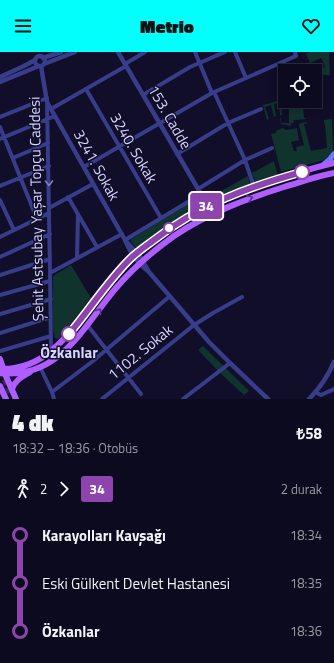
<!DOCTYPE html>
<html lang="tr">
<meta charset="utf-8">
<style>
body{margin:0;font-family:"Titillium Web",sans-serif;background:#1a182b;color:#f1f3f6;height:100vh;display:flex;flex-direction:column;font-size:15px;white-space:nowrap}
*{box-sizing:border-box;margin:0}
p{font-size:13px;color:#9a9aa4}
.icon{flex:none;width:22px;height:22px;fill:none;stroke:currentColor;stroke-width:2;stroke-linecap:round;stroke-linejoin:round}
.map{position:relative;height:347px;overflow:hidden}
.side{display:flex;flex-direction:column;background:#0c0a1e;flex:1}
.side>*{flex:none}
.badge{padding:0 8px;border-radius:3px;font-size:14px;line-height:26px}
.buttons{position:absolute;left:278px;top:12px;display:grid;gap:8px}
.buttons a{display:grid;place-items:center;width:44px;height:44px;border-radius:0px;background:#0c0a1e;box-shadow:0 2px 10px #0003,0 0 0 1px #2c2b3c;font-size:20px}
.map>.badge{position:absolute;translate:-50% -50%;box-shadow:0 0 0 2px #fff}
.legs{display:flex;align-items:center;gap:6px;height:44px;padding:0 12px;font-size:13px}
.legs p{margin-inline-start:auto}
.headline{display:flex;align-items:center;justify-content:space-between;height:68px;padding:0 12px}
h1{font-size:22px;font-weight:800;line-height:30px}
ul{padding:0 12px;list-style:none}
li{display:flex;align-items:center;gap:14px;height:48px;font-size:15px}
li i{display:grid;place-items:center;width:6px;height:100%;margin:0 5px;background:currentColor}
li i::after{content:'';width:10px;height:10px;margin:-5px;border:3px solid;border-radius:50%;background:#0c0a1e}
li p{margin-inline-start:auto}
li:first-child i{background:linear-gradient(#0000 50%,currentColor 0)}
li:last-child i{background:linear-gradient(currentColor 50%,#0000 0)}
header{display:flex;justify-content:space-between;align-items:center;height:52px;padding:0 12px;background:#02fffb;color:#111;font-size:18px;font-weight:800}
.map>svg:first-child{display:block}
</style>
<header><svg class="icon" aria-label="menu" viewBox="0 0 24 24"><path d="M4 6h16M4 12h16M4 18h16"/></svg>Metrio<svg class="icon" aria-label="heart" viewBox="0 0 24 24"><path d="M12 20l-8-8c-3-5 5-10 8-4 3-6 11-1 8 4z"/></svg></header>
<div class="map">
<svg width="334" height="347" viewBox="0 0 334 347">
<rect width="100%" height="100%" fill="#100e28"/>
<!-- green -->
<path fill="#11332e" d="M311 0H329L330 23H315V19H312L313 17 317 15 321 17 325 15 322 7 321 6 310 11 306 2Z
M285 47V49H300L303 55V56L304 66H306V67L294 68 293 71H291V74L281 72 280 66H281V71H289V51H281L282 63H280L279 51 274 52 276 64 274 65 271 53 265 55 269 67 267 68 263 53Z
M332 67 333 98 330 103 324 108 281 120 271 82 276 81V79L282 76 287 78 297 76 299 88 291 90 294 99H297L296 95 304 93 299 73 300 71 307 70 308 71 304 72 311 99 327 96 325 72 324 71V68Z
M274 109 278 124 255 131 252 121Z
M248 124 250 133 216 146 214 143Z
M197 146 199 150 194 157 140 195 136 196 130 188Z
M71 213 91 246 59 287H58L55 286 53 277V224Z
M203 294 249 339 244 343 219 320 198 298Z"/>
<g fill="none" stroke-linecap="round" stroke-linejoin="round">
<!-- primary-tunnel -->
<path stroke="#2e2c48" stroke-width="6" stroke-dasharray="6 3" stroke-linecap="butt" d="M1 319 10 341"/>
<!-- minor -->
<path stroke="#373d8a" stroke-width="4" d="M195 0 212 41
M235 0 246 26
M125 12 145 0
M86 37 161 166
M214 40 245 108 254 135
M143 43 190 15 225 0
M47 50 50 221 51 299
M51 57 126 14
M0 65 47 46
M0 75 37 167
M0 87 55 64
M177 102 228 71 261 57
M13 106 48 91
M84 115 212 41 296 4 295 0
M0 134 49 114
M198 137 245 108 272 96
M68 145 97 195
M0 148 14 178
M49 156 93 132
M0 185 49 161
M125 188 201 142
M0 205 50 182
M77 206 78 162
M50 221 122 182
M0 223 50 207
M0 243 50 229
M0 262 51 247
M88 274 141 342
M0 281 51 265
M0 299 51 284
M40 315 52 340 54 347
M52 340 93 309 170 244
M315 340 321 343 334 337
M102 347 194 273 213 261 242 245
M183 347 230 311"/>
<!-- tertiary -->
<path stroke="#373d8a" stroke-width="4.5" d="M118 0 201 142
M35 9a5 5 0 1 1 10 0a5 5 0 1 1-10 0Z
M43 6 61 0
M44 12 75 0
M41 14 47 50 125 188
M0 25 24 14 35 8
M0 30 39 14
M208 164 205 155 201 142 212 151 217 160
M125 188 141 206 149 220C136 209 132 204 125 188Z
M149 220 209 290 230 311 268 347
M309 347C320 336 328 324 334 310"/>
<!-- secondary -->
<path stroke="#6d7aff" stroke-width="5.5" d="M323 113 330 107 334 102"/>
<!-- primary -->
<path stroke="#af5dff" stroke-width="6" d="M0 307 5 322 16 347
M0 317C53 319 78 267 107 232 115 224 122 215 130 207 142 195 157 185 171 175 203 153 235 141 273 129 293 122 313 116 334 111
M0 321C60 327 83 275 116 236 133 216 153 199 174 184 208 161 246 147 284 135 301 130 317 124 334 121
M0 334 6 347
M12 337C15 328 22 325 30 320"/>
</g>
<!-- one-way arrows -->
<defs><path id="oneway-chevron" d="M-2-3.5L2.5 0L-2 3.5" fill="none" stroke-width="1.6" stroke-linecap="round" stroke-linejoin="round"/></defs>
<use stroke="#7f82bf" href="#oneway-chevron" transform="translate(49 131) rotate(89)"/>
<g stroke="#583289">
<use href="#oneway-chevron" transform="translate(250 146) rotate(-20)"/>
<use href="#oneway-chevron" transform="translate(99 259) rotate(-54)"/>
</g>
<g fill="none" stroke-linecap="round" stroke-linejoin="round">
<!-- line-1 casing -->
<g stroke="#fff" stroke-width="9">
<path id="line-1" d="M69 282C90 257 107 230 130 207 137 200 146 194 154 188 199 153 248 135 302 120"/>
</g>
<!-- line-1 -->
<use href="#line-1" stroke="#8e44ad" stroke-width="6"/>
</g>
<!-- markers -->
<g fill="#fff" stroke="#8e44ad" stroke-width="2">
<circle cx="302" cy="120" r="7"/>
<circle cx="169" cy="176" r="5"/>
<circle cx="69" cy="282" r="7"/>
</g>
<g text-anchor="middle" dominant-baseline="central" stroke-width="3" stroke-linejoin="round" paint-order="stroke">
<!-- street labels -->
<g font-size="15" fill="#d6d6ff" stroke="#100e28">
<text transform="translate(170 65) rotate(60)">153. Cadde</text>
<text transform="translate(134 96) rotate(60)">3240. Sokak</text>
<text transform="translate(97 113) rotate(61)">3241. Sokak</text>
<text transform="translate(36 157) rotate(-91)">Şehit Astsubay Yaşar Topçu Caddesi</text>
<text transform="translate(140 300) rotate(-39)">1102. Sokak</text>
</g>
<!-- stop labels -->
<g font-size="15" font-weight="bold" fill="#d6d6ff" stroke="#100e28">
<text x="69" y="300">Özkanlar</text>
</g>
</g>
</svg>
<div class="buttons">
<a><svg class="icon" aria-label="locate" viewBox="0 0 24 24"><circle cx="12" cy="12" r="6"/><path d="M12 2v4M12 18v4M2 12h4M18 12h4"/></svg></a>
</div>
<b class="badge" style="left:206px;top:154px;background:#8e44ad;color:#fff">34</b>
</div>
<section class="side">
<div class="headline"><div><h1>4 dk</h1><p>18:32 – 18:36 · Otobüs</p></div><b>₺58</b></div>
<div class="legs"><svg class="icon" aria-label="walk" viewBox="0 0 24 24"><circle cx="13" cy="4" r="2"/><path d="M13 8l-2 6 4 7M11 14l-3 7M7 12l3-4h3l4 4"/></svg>2<svg class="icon" aria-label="forward" viewBox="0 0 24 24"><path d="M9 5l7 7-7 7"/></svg><b class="badge" style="background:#8e44ad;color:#fff">34</b><p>2 durak</p></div>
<ul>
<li><i style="color:#8e44ad"></i><b>Karayolları Kavşağı</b><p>18:34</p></li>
<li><i style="color:#8e44ad"></i><span>Eski Gülkent Devlet Hastanesi</span><p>18:35</p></li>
<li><i style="color:#8e44ad"></i><b>Özkanlar</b><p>18:36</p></li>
</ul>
</section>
